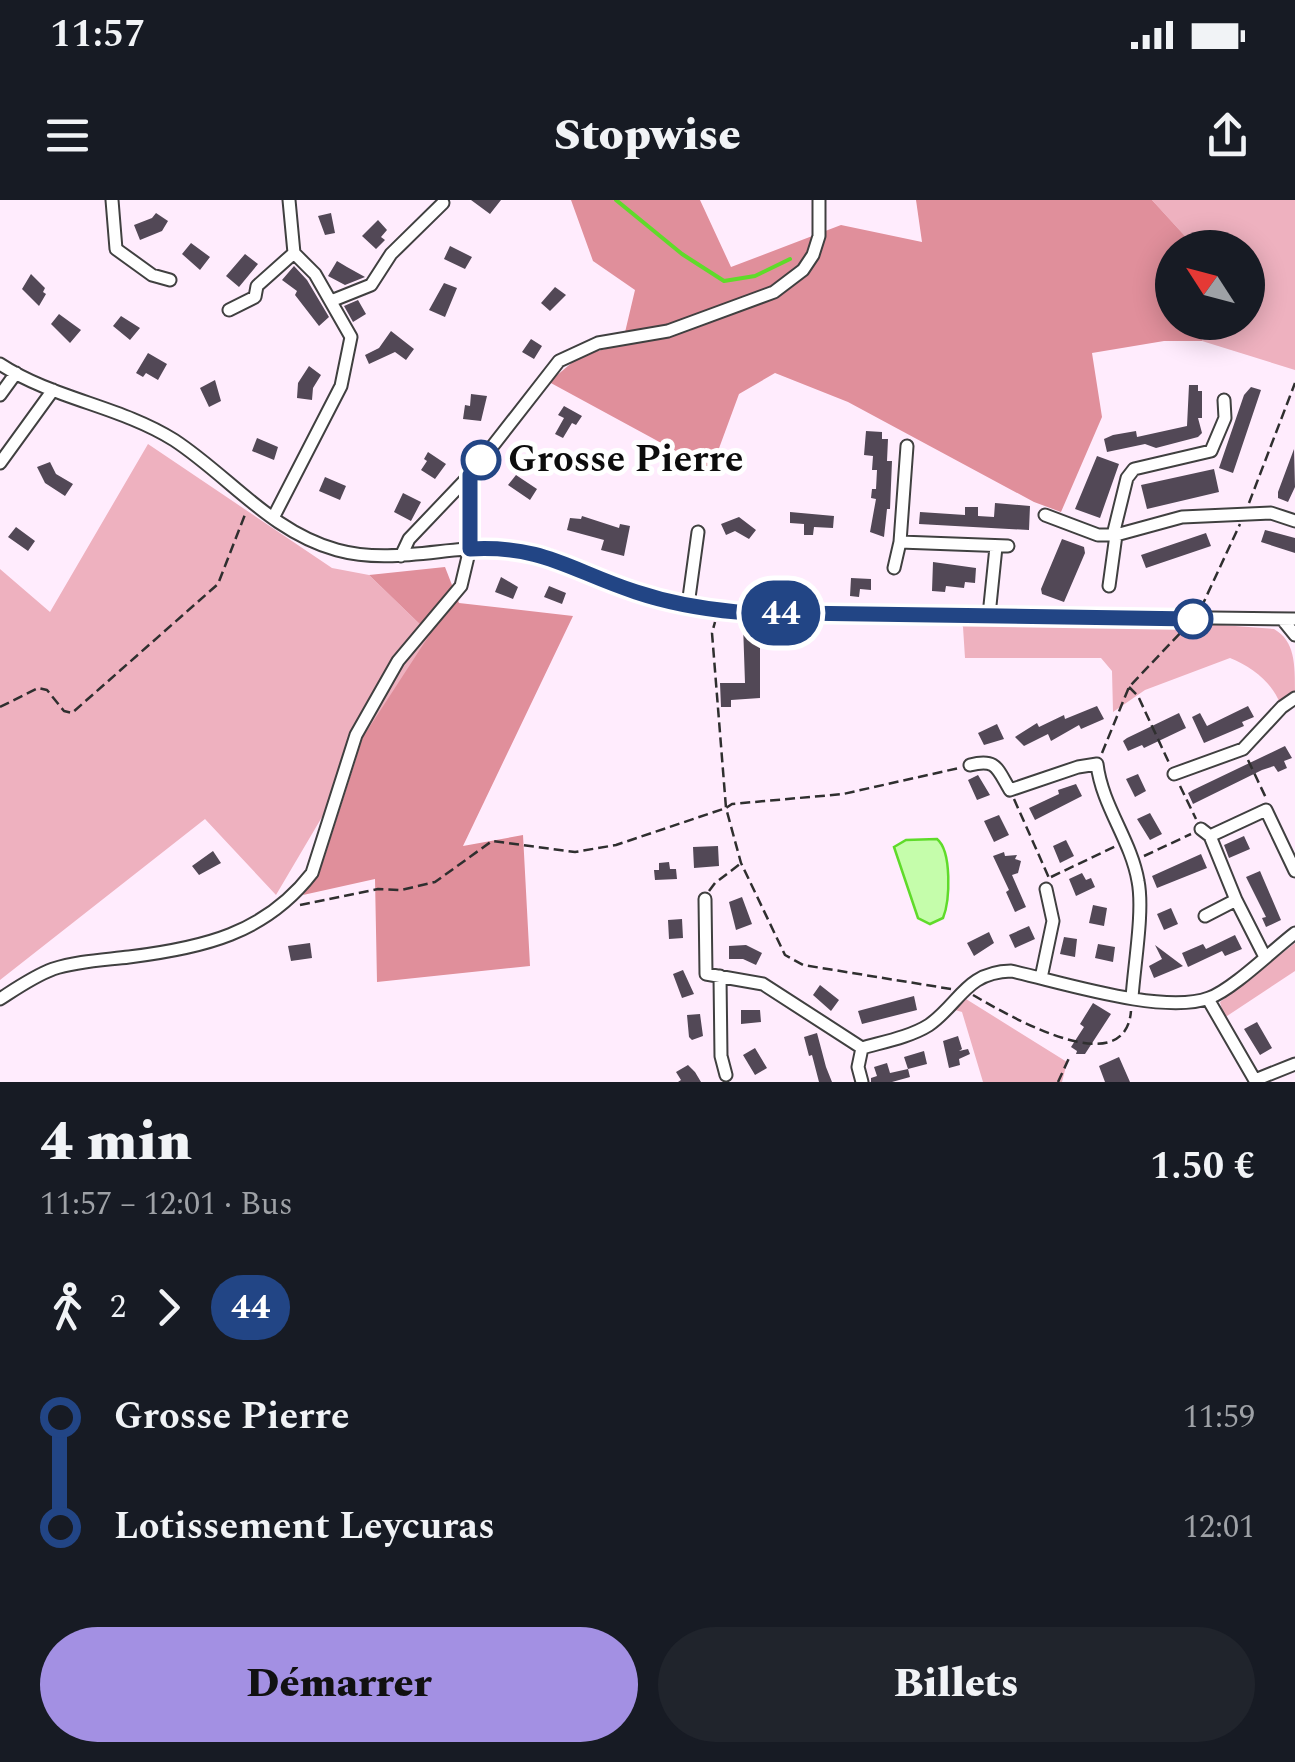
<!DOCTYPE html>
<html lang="fr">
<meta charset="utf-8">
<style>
body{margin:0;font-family:Spectral,serif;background:#20242c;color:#f1f3f6;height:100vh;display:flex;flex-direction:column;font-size:38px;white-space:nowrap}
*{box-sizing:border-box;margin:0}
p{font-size:32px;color:#9ea1a6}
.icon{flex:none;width:55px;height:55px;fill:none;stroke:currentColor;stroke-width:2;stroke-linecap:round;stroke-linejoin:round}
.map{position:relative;height:882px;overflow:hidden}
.sheet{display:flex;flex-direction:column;background:#171b24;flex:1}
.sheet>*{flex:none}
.badge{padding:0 20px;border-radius:32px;font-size:35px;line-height:65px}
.needle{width:65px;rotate:306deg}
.controls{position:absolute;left:1155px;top:30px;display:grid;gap:20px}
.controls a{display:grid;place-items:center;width:110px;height:110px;border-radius:50%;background:#171b24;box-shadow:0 5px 25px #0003;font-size:50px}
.map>.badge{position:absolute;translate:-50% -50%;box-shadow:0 0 0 5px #fff}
.legs{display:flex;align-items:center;gap:15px;height:110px;padding:0 40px;font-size:32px}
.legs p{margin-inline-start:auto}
.overview{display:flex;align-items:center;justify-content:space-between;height:170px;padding:0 40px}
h1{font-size:55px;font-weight:800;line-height:75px}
.button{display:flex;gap:20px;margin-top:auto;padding:20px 40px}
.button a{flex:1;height:115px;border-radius:60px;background:#a390e3;color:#111;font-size:40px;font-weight:800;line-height:115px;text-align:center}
.button a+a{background:#20242c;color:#f1f3f6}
ul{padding:0 40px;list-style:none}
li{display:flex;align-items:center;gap:35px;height:110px;font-size:38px}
li i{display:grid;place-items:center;width:15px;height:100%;margin:0 12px;background:currentColor}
li i::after{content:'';width:25px;height:25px;margin:-12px;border:8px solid;border-radius:50%;background:#171b24}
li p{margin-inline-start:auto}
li:first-child i{background:linear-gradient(#0000 50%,currentColor 0)}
li:last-child i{background:linear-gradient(currentColor 50%,#0000 0)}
.status{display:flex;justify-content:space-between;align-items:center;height:70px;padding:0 50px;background:#171b24;direction:ltr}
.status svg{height:28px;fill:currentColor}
header{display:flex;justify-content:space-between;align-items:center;height:130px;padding:0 40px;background:#171b24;font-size:45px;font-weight:800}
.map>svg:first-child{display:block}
</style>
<div class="status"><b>11:57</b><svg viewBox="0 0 49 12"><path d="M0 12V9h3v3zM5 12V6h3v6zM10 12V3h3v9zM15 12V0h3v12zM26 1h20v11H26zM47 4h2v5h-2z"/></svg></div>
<header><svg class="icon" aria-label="menu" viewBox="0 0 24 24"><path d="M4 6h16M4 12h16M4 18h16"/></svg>Stopwise<svg class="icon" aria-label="share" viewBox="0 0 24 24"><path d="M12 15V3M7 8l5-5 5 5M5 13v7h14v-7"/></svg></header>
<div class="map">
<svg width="1295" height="882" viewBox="0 0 1295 882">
<rect width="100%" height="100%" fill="#ffecfd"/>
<!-- green -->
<path fill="#eeb1bf" d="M1152 0H1295V170L1202 141 1201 123 1248 122V48L1195 47Z
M148 244 332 368 369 375 430 434 276 695 205 619 0 780V369L50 412Z
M1127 418 1274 429C1295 441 1295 464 1295 492L1280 504C1273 483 1251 466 1230 458L1145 490 1113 512 1112 471 1101 458H965L963 427 958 419Z
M1295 743V771L1224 818 1220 802Z
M966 799 1067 862 1062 882H983L962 812 955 810Z"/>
<!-- forest -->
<path fill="#e08f9b" d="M571 0H700L731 67 841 25 922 42 916 0H1152L1195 47 1172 48V122L1201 123 1202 141H1164L1092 153 1102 217 1061 312 1034 302 848 202 775 173 739 194 711 270 549 182 581 155 622 145 635 90 593 61Z
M445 367 459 403 573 416 463 646 523 635 530 766 377 782 375 679 303 695 319 674 363 537 430 434 369 375Z"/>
<!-- water -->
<path fill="#c5fdab" stroke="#5fdb2a" stroke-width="2.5" d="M937 639C952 651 950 701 943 718L930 724 918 718 894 647 906 640Z"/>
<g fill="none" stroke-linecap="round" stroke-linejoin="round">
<!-- stream -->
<path stroke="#5fdb2a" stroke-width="4" d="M616 0 682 54 724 81 755 76 790 59"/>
</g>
<!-- building -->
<path fill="#524856" d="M471 0H501L490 14Z
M156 13 168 21 162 31 140 40 134 25 152 18Z
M331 13 335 33 325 35 318 16Z
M378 20 387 30 381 37 385 40 376 49 362 36Z
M191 43 210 57 200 70 182 54Z
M450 46 472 57 465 69 444 59Z
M245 54 258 64 239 87 226 76Z
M337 61 347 67 365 77 345 85 328 76Z
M294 66 307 80 329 117 319 126 295 95 297 91 282 80Z
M31 74 45 88 43 92 46 94 39 106 22 89Z
M444 83 457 88 445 117 429 110Z
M555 87 566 95 550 111 541 103Z
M358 100 366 114 353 122 344 106Z
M59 114 81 130 70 143 51 124Z
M121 116 140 128 130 140 113 126Z
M391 131 414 149 406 160 395 152 369 164 365 155 379 148Z
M531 139 542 146 534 159 522 152Z
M148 153 167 164 158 180 146 173 143 177 136 173Z
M309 166 321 175 313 188 312 200 297 198 298 183Z
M215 180 221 201 209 207 200 188Z
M1189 185H1198V191H1202V218H1198L1202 233 1198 237 1156 248 1145 244 1107 252 1104 239 1113 235 1136 231 1137 237 1187 226Z
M1251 187 1261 190 1233 273 1219 268 1244 195Z
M471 194 487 196 481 221 463 219 465 205 470 206Z
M564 206 582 216 576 225 572 223 563 238 555 234 564 218 558 215Z
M866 231 882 232V239H888L887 261H892L890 309H887L884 337 870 332 876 299 871 298 872 289H876L877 270H872L873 256 864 255Z
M257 238 278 247 274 260 252 251Z
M1294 249 1295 287 1288 302 1278 298V292Z
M428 252 446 264 435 279 421 270 427 261 424 259Z
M1097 256 1119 264 1100 318 1075 309Z
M50 262 56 274 73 284 65 296 45 283 37 267Z
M1214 269 1219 292 1147 309 1141 285Z
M516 275 537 289 530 300 508 285Z
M325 277 346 286 340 300 319 291Z
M403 293 421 302 411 321 394 312Z
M995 303 1030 306 1029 330 919 324 920 312 965 315V307H978V316L994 317Z
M790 312 834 316 833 328 814 327 813 335H804V324L790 323Z
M582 316 619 328 620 324 630 326 624 356 601 350 604 340 567 330 570 318 581 319Z
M739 317 756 330 749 339 735 331 726 335 721 324Z
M16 327 35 341 28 351 8 337Z
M1265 330 1295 338V353L1261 342Z
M1206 333 1211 346 1146 368 1141 355Z
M1062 339 1084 347 1085 353 1064 402 1042 394 1041 389Z
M933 362 976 368 975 383 965 382 964 388 946 386 945 392 932 391Z
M501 377 518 387 513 399 495 392Z
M851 378 871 379V390L860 389 859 397 850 396Z
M549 386 566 393 562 404 544 397Z
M743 424H760V498L731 500V507H721L720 483H745Z
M1097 506 1104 519 1081 529 1079 525 1051 541 1048 534 1024 546 1015 537 1037 523 1039 527 1064 515 1065 519Z
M1248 506 1254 517 1242 522 1244 526 1204 543 1192 517 1200 513 1207 526Z
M1179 513 1186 528 1144 548 1142 545 1128 551 1123 541 1127 538Z
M997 524 1004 539 984 545 978 533Z
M1285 546 1292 558 1284 561 1287 568 1278 572 1274 566 1262 570 1193 604 1188 593 1193 590Z
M1138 574 1146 591 1135 597 1126 579Z
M978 575 990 595 977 600 968 580Z
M1076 584 1082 596 1035 620 1029 608 1059 594 1058 590Z
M1150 613 1162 634 1150 640 1137 619Z
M999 615 1009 635 994 642 984 621Z
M1244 636 1250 649 1229 658 1224 645Z
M1066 640 1074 656 1060 663 1053 646Z
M718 646 719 666 694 668 693 647Z
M213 651 221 663 199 675 192 666Z
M1004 652 1005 656 1017 655 1015 659 1021 661 1018 673 1012 675 1026 707 1015 712 1006 692 1009 690 993 656Z
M1201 654 1207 668 1157 688 1152 676Z
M669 662 670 669H676L677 679 655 680 654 670H659V663Z
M1260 671 1281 720 1266 727 1262 718 1266 717 1246 677Z
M1082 673 1086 680 1091 678 1095 687 1076 696 1069 679Z
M742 697 752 724 736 730 729 702Z
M1093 705 1107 708 1104 726 1089 723Z
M1171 708 1178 724 1164 730 1157 714Z
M682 719 683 738 669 739 668 720Z
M1029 726 1035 739 1015 748 1009 735Z
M989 732 994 743 974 756 967 743Z
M1235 735 1242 749 1225 756 1222 751 1188 767 1182 753 1203 744 1206 749Z
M1064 737 1077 739 1075 757 1060 754Z
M310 743 312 758 291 761 288 746Z
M1098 744 1115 747 1113 762 1095 758Z
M746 745 762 753 756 765 743 759H729V746Z
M1155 745 1183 766 1154 778 1149 766 1162 759Z
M683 770 694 794 682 798 673 774Z
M820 785 839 800 831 811 813 795Z
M914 796 917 810 862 824 858 811Z
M1093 803 1111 814 1085 854H1076L1077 851 1071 847 1084 827 1080 824Z
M741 810H760L761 822 741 824Z
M700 814 703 836 692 840 689 837 687 815Z
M1257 822 1272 848 1260 855 1244 829Z
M817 833 826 867 832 882H819L812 855 809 856 804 837Z
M958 836 962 849 959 851 968 849 970 854 959 859 960 865 949 868 943 841Z
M755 848 767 868 755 875 743 855Z
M924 851 927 864 908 869 910 877 892 882H871V878L877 876 874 867 887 863 890 873 908 869 904 857Z
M1119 857 1130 882H1105L1099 866Z
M688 865 695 872 701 882H678L681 880 676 872Z"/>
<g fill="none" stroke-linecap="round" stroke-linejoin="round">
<!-- minor casing -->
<g stroke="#404040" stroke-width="15">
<path id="minor" d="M112 0 116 49 152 75 170 80
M331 101 371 85 391 54 443 3
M229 110 255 97 257 86 294 53
M0 164C53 199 120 206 174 240 229 276 271 332 337 350 402 368 469 337 534 352 568 359 600 379 633 391 666 403 702 409 737 412L1295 419
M0 195 16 173
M0 263 53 190
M1045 315 1098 335H1116L1182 317 1271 313 1295 321
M273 318 341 186 351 137 315 74 294 53 289 0
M1113 335 1127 278 1134 269 1211 251 1225 218 1224 200
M900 342 1008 346
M401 356 409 339 470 275 559 161 598 143 668 131 774 92 803 70 813 55 819 36V0
M894 368 900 342 907 246
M1109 386 1116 335
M688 405 698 332
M989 415 996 347
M1282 419 1295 435
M970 565C997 558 997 569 1010 590L1078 567 1097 564C1102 606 1131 640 1138 681 1144 711 1134 766 1132 798
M1174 574 1243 549 1282 507 1295 498
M1201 629 1210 636 1266 610 1295 671
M1210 636 1236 700
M705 699 706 774 763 784 862 848
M1205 716 1236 700 1265 757
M720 776 721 856 726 875
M1041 778 1053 721 1046 689
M0 799C17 788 34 776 53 769 77 761 104 760 129 757 202 748 265 734 312 673L356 535 398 461 461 386 471 344 470 275
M1208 799 1256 882
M1255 880 1295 864
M862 882 858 867 862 848C883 842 910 837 929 825 960 803 966 772 1011 771 1061 782 1163 815 1209 798 1232 790 1274 749 1295 733"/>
</g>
<!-- path -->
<path stroke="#2f2f2f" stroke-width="2.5" stroke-dasharray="10 5" stroke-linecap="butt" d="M1249 303 1295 183
M1201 408 1240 324
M1129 487 1138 496 1170 565
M0 507 38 488 47 490 64 511 72 513 218 384 246 312
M1102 553 1129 487 1184 429
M1248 560 1266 598
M1180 586 1196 619
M1014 599 1049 678
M1144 656 1191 634
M1051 677 1116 646
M709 691 715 683 740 664
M300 705 378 689 401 690 435 682 492 641 575 652 616 645 726 608 712 433 715 422
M951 789 803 765 785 755 741 663 726 608 732 604 843 594 959 568
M973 795C1014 819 1125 882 1131 811
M1058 882 1070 856"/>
<!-- minor -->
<use href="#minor" stroke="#fff" stroke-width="11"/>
</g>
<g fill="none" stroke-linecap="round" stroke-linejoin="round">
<!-- line-1 casing -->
<g stroke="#fff" stroke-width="22">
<path id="line-1" d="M481 260 470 275V349C544 345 571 371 636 392 669 403 703 409 737 412L1193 419"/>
</g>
<!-- line-1 -->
<use href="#line-1" stroke="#224585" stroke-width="15"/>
</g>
<!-- markers -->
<g fill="#fff" stroke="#224585" stroke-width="5">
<circle cx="481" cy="260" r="18"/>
<circle cx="1193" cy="419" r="18"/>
</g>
<g text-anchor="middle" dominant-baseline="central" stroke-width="10" stroke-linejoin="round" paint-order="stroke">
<!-- stop labels -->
<g font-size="38" font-weight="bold" fill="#0d0d0d" stroke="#fff" text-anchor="start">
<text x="508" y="260">Grosse Pierre</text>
</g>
</g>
</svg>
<div class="controls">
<a><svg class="needle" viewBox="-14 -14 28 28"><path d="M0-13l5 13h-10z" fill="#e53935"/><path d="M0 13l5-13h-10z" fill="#9ea1a6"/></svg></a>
</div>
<b class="badge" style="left:781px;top:413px;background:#224585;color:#fff">44</b>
</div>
<section class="sheet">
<div class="overview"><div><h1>4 min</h1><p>11:57 – 12:01 · Bus</p></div><b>1.50 €</b></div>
<div class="legs"><svg class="icon" aria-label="walk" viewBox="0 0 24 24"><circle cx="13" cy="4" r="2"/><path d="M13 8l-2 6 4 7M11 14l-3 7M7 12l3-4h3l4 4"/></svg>2<svg class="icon" aria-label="forward" viewBox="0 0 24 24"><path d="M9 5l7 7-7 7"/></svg><b class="badge" style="background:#224585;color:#fff">44</b></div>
<ul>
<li><i style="color:#224585"></i><b>Grosse Pierre</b><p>11:59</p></li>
<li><i style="color:#224585"></i><b>Lotissement Leycuras</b><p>12:01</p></li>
</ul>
<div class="button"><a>Démarrer</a><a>Billets</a></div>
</section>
